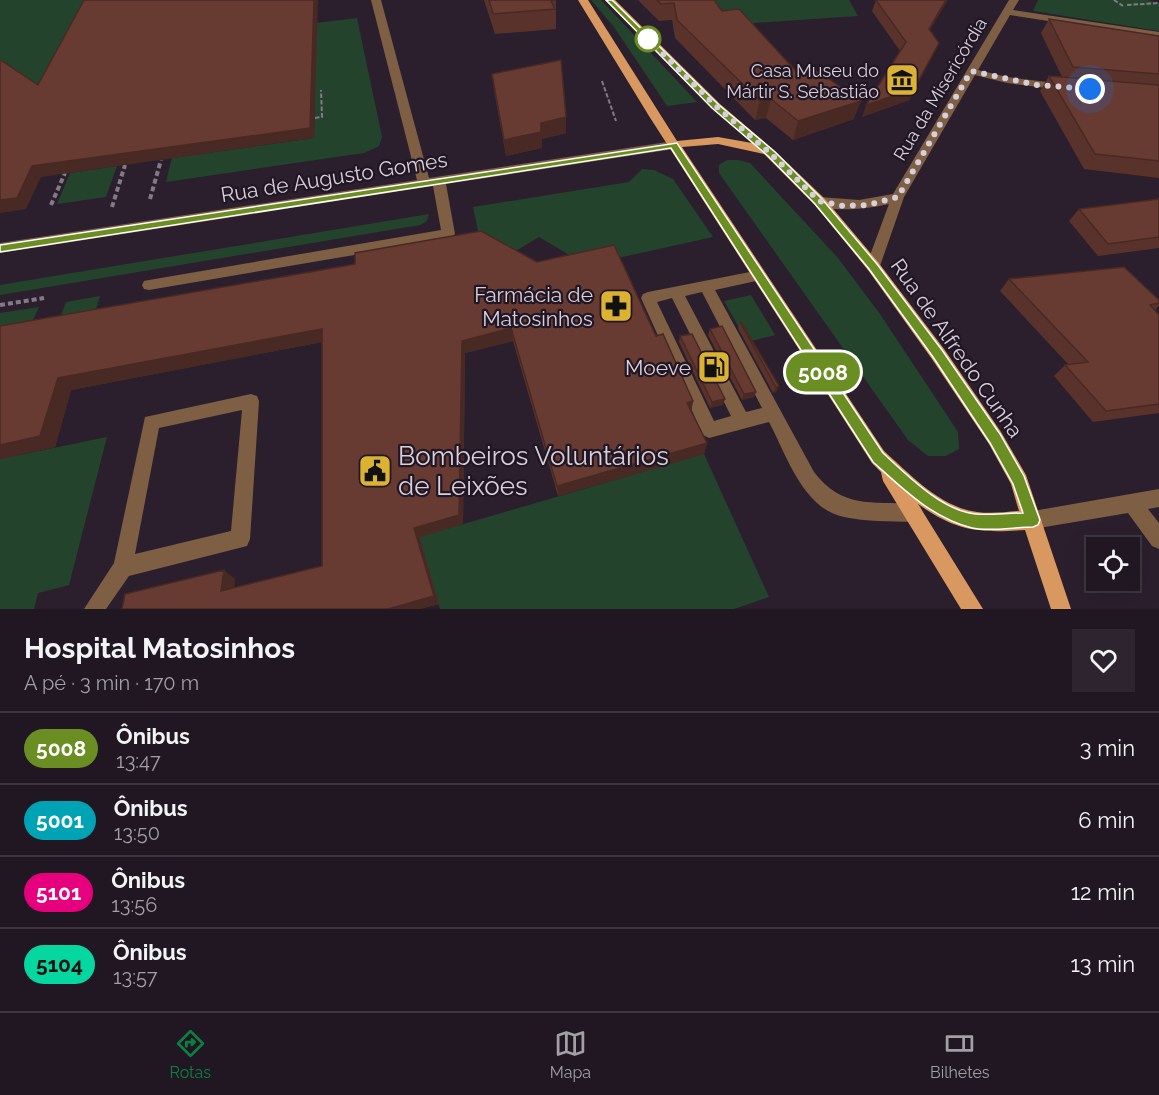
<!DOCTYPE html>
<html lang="pt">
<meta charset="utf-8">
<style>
body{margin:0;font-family:Raleway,sans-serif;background:#2d242f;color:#f1f3f6;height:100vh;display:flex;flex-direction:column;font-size:22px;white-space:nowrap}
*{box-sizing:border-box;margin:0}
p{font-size:20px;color:#a29fa5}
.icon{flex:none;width:33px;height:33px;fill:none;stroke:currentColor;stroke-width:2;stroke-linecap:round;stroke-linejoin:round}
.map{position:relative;height:609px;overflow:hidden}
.details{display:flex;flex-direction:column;background:#201722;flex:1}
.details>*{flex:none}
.badge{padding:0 12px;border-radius:20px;font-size:21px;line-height:39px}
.tools{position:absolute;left:1086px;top:537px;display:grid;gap:12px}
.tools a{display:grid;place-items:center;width:54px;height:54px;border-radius:0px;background:#201722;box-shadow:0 6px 24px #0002,0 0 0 2px #3d3640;font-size:30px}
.you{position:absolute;width:30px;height:30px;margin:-15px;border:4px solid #fff;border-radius:50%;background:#1a73e8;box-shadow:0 0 0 9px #1a73e833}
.map>.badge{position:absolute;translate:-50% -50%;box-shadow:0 0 0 3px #fff}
.round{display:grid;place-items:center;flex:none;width:63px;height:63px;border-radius:0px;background:#2d242f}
.summary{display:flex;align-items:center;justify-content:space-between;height:102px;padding:0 24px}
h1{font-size:28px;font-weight:700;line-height:45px}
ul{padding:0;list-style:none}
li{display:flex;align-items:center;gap:18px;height:72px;padding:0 24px;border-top:2px solid #3d3640}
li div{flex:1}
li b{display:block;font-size:22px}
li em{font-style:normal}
li .badge{min-width:66px;font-weight:700;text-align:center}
.tabs{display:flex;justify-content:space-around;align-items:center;height:84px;border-top:2px solid #3d3640;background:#201722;font-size:16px;color:#a29fa5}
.tabs a{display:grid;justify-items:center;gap:3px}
.tabs .on{color:#0b8043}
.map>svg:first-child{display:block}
</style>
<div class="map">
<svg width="1159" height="609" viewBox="0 0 1159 609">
<rect width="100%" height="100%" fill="#2b1f2e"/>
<!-- green -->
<path fill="#24432d" d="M0 0H95L46 94 0 71Z
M591 0H601L697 102 667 106 614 27Z
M698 0H849L858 16 725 25Z
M1038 0H1148L1159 3V31L1033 11Z
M357 18 382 137 379 146 364 153 166 182 172 158 314 138 316 23Z
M727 160H738L750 163 838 258 880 314 958 432 959 449 946 456H928L908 440 719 173V165Z
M117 166 106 197 57 204 70 173Z
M642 169 654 170 673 179 713 237 586 265 539 237 506 257 483 255 473 207 629 182Z
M429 214 427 221 420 225 0 295V285Z
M751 295 775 335 747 342 724 301Z
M100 296 91 326 55 332 66 302Z
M39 307 25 337 0 342V313Z
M107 437 69 585 38 593 34 609H0V459Z
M704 454 769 597 734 609H440L419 537Z"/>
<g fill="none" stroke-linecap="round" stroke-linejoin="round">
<!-- path-far1 -->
<path stroke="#847a86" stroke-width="2" stroke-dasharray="4.5 2" stroke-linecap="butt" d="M1114 0 1123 6
M1127 5 1159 3
M602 81 616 121
M315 118 322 117 321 90"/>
<!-- path -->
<path stroke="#847a86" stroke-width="4" stroke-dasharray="5 3" stroke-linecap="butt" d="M150 199 161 160
M51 205 65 173
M112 207 125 165
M0 305 44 298"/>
<!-- minor -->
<path fill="#7e5f44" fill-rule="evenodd" d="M371 0H381L429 178 674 141 680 145 674 149 446 184 455 234 448 239 149 290 144 289 142 285 144 281 149 280 441 230 433 186 0 253V243L417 180Z
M1009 0H1019L1013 10 1159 32V38L1010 15 978 70 1007 77 1063 84 1068 87 1063 90 1007 83 975 75 904 197 880 266 873 271 868 270 866 266 889 204C872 208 826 215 813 201L819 197 859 200 893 194Z
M760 270 767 275 765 279 715 290 814 472C843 509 870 501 913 504L920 506 923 513 920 520 913 522C891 521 866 522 844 517 803 509 786 454 769 422L709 438 703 435 641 298 643 294 648 292ZM702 292 762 408 746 412 685 296ZM672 298 731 416 714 421 657 302Z
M251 394 257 396 259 401 250 539 247 546 129 576 106 609H84L114 563 145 417ZM242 410 231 531 135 554 159 428Z
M1159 489V507L1148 509 1159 523V549L1152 546 1128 513 1033 529 1026 527 1023 520 1026 513 1033 511Z"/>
<!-- major -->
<path fill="#d9985f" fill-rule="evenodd" d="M578 0H588L677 141 718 137 752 143 712 108 605 0H615L720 104 775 151 824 198 878 262 944 349 1001 432 1026 475 1071 609H1051L1025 530C980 533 957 532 918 504L983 609H961L883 481 881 472 872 463 649 116ZM718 144 764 154 814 204 868 270 932 359 989 444 1011 484 1019 511C1005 512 991 514 977 512 940 507 911 475 884 451L682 147Z"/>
</g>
<!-- wall -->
<path fill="#59332b" d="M484 0H556V29L495 34Z
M638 0H714L722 11 796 71 854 119 793 140 766 118 755 120 675 38 672 20 659 21Z
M876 0 930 30 939 43 909 100 862 117 900 51 872 11Z
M1049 19 1159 36V178L1084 169 1040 91 1049 76 1062 77 1041 33Z
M492 74 566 133 542 139V148L506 156 494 90Z
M1159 199V248L1098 256 1069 221 1079 209Z
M355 264 656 336 693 401 691 411 707 443 704 454 558 496 513 341 465 353 463 524 419 537 439 604 420 609H122L235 579 234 588 322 566V342L71 390 55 447 0 459V326Z
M1009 279 1159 300V306L1155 310 1159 315V413L1093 422 1054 376 1065 365 1068 364 1000 291Z
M740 322 779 386 776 392 773 393 738 328Z
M710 329 754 397 742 400 708 335Z
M680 336 723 405 710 408 679 342Z"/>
<!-- shaded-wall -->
<path fill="#492923" d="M314 0H318L314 138 41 177 26 209 0 213V200L32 166Z
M946 0H948L924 40 929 29Z
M939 43 909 100 862 117 866 105Z
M771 99 766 118 755 120 760 101Z
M861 101 854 119 793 140 798 121Z
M566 117V133L542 139V148L506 156 504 140 541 123Z
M511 328 513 341 465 353 463 524 419 537 439 604 420 609H388L414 528 462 341Z
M322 329 328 341 71 390 55 447 0 459V445L58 378Z
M779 386 776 392 773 393 776 387Z
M756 392 754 397 742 400 744 394Z
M725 399 723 405 710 408 712 402Z
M693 401 691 413 687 403Z
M707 443 704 454 558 496 557 486Z
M224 570 235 579 233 599 221 591Z"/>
<!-- building -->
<path fill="#683b32" stroke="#492923" stroke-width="1.5" d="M84 0H314L310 128 32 166 17 198 0 200V61H2L38 85Z
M489 0H556L551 1 555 9 493 14Z
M657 0H714L722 11 739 9 796 71 813 68 861 101 798 121 771 99 760 101 677 20 674 3 661 4Z
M876 0H946L929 29 939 43 914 89 866 105 906 42Z
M1049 19 1159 36V74L1073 67Z
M561 60 566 117 541 123V132L504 140 492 74Z
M1049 76 1159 85V161L1095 154Z
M1159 199V237L1108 244 1079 209Z
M481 231 537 262 614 245 656 336 663 334 693 401 687 403 707 443 557 486 511 328 462 341 459 515 414 528 434 596 388 609H122L125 594 224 570 221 591 322 566V329L58 378 40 436 0 445V326L355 264V253Z
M1124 267 1159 300V303L1150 305 1159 315V404L1106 411 1065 365 1088 362 1009 279Z
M740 322H741L779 386 776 387Z
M722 326 756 392 744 394 710 329Z
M692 334 725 399 712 402 680 336Z"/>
<!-- line -->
<path fill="#6b8e23" stroke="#fff" stroke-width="1.5" d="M606 0H612L719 105 775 152 822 199 877 264 942 350 1000 434 1024 476 1040 520 1038 525 1033 527C1016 527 988 532 972 528 932 518 903 489 873 462L671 148 0 252V245L677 143 883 453C907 475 942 511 976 514 991 515 1007 513 1023 513L1013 484 990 443 933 357 869 269 815 204 768 156 712 108Z"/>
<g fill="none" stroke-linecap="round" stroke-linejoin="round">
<!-- walk -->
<path stroke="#d7cfd9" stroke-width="6" stroke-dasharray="0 10.8" d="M648 39 716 106 771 154 819 201 843 206 868 205 898 197 971 71 1037 85 1090 89"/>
</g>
<!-- icons -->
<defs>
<g id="museum-square" transform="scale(1.725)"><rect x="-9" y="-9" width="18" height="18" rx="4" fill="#dcb233" stroke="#211624"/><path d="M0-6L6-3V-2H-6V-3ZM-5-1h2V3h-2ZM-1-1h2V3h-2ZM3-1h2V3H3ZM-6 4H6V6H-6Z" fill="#111"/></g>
<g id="pharmacy-square" transform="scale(1.725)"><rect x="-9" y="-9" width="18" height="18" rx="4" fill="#dcb233" stroke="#211624"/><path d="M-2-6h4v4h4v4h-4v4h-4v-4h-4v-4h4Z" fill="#111"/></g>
<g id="fuel-square" transform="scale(1.725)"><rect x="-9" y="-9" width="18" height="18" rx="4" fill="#dcb233" stroke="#211624"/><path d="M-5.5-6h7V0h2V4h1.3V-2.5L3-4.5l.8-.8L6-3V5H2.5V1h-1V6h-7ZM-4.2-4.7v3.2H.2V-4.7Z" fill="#111"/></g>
<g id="civic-square" transform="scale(1.725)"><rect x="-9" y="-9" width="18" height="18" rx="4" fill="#dcb233" stroke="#211624"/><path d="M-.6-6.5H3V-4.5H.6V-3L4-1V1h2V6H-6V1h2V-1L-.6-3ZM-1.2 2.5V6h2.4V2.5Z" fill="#111"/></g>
</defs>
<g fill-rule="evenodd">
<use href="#museum-square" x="902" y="80"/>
<use href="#pharmacy-square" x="616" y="306"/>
<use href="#fuel-square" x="714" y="367"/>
<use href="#civic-square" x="375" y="471"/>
</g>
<!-- markers -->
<circle fill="#fff" stroke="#6b8e23" stroke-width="3" cx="648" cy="39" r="12"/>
<g text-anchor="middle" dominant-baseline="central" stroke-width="4.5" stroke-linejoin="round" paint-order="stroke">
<!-- far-poi labels -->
<g font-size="18" fill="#d7cfd9" stroke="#211624" text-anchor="end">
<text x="879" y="70">Casa Museu do<tspan x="879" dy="21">Mártir S. Sebastião</tspan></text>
</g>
<!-- far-street labels -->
<g font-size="18" fill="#d7cfd9" stroke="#211624">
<text transform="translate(940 89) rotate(-59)">Rua da Misericórdia</text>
</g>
<!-- street labels -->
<g font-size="21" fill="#d7cfd9" stroke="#211624">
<text transform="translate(334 177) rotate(-9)">Rua de Augusto Gomes</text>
<text transform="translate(957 348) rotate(55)">Rua de Alfredo Cunha</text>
</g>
<!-- poi labels -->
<g font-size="21" fill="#d7cfd9" stroke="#211624" text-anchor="end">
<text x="593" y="294">Farmácia de<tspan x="593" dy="24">Matosinhos</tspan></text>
<text x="691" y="367">Moeve</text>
</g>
<!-- near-poi labels -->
<g font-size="26" fill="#d7cfd9" stroke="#211624" text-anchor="start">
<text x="398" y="456">Bombeiros Voluntários<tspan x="398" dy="30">de Leixões</tspan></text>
</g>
</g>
</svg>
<div class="tools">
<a><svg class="icon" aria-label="locate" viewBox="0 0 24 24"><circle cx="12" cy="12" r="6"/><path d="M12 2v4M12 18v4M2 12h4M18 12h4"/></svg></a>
</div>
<div class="you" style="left:1090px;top:89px"></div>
<b class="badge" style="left:823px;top:372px;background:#6b8e23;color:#fff">5008</b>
</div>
<section class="details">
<div class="summary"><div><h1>Hospital Matosinhos</h1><p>A pé · 3 min · 170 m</p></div><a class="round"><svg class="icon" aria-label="heart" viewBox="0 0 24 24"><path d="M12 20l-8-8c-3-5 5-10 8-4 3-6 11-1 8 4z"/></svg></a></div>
<ul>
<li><span class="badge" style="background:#6b8e23;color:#fff">5008</span><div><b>Ônibus</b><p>13:47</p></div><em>3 min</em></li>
<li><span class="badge" style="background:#00a3b4;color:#fff">5001</span><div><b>Ônibus</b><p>13:50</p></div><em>6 min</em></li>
<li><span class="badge" style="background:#e6007e;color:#fff">5101</span><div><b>Ônibus</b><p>13:56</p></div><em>12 min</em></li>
<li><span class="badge" style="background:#06d6a0;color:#111">5104</span><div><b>Ônibus</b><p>13:57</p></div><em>13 min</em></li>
</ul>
</section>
<nav class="tabs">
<a class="on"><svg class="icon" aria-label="directions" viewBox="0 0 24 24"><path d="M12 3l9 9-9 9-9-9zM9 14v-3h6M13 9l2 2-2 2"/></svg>Rotas</a>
<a><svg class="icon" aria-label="map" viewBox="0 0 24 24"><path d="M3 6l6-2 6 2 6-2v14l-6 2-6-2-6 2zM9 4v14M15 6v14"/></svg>Mapa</a>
<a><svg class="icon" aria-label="tickets" viewBox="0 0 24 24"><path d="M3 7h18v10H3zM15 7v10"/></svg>Bilhetes</a>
</nav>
